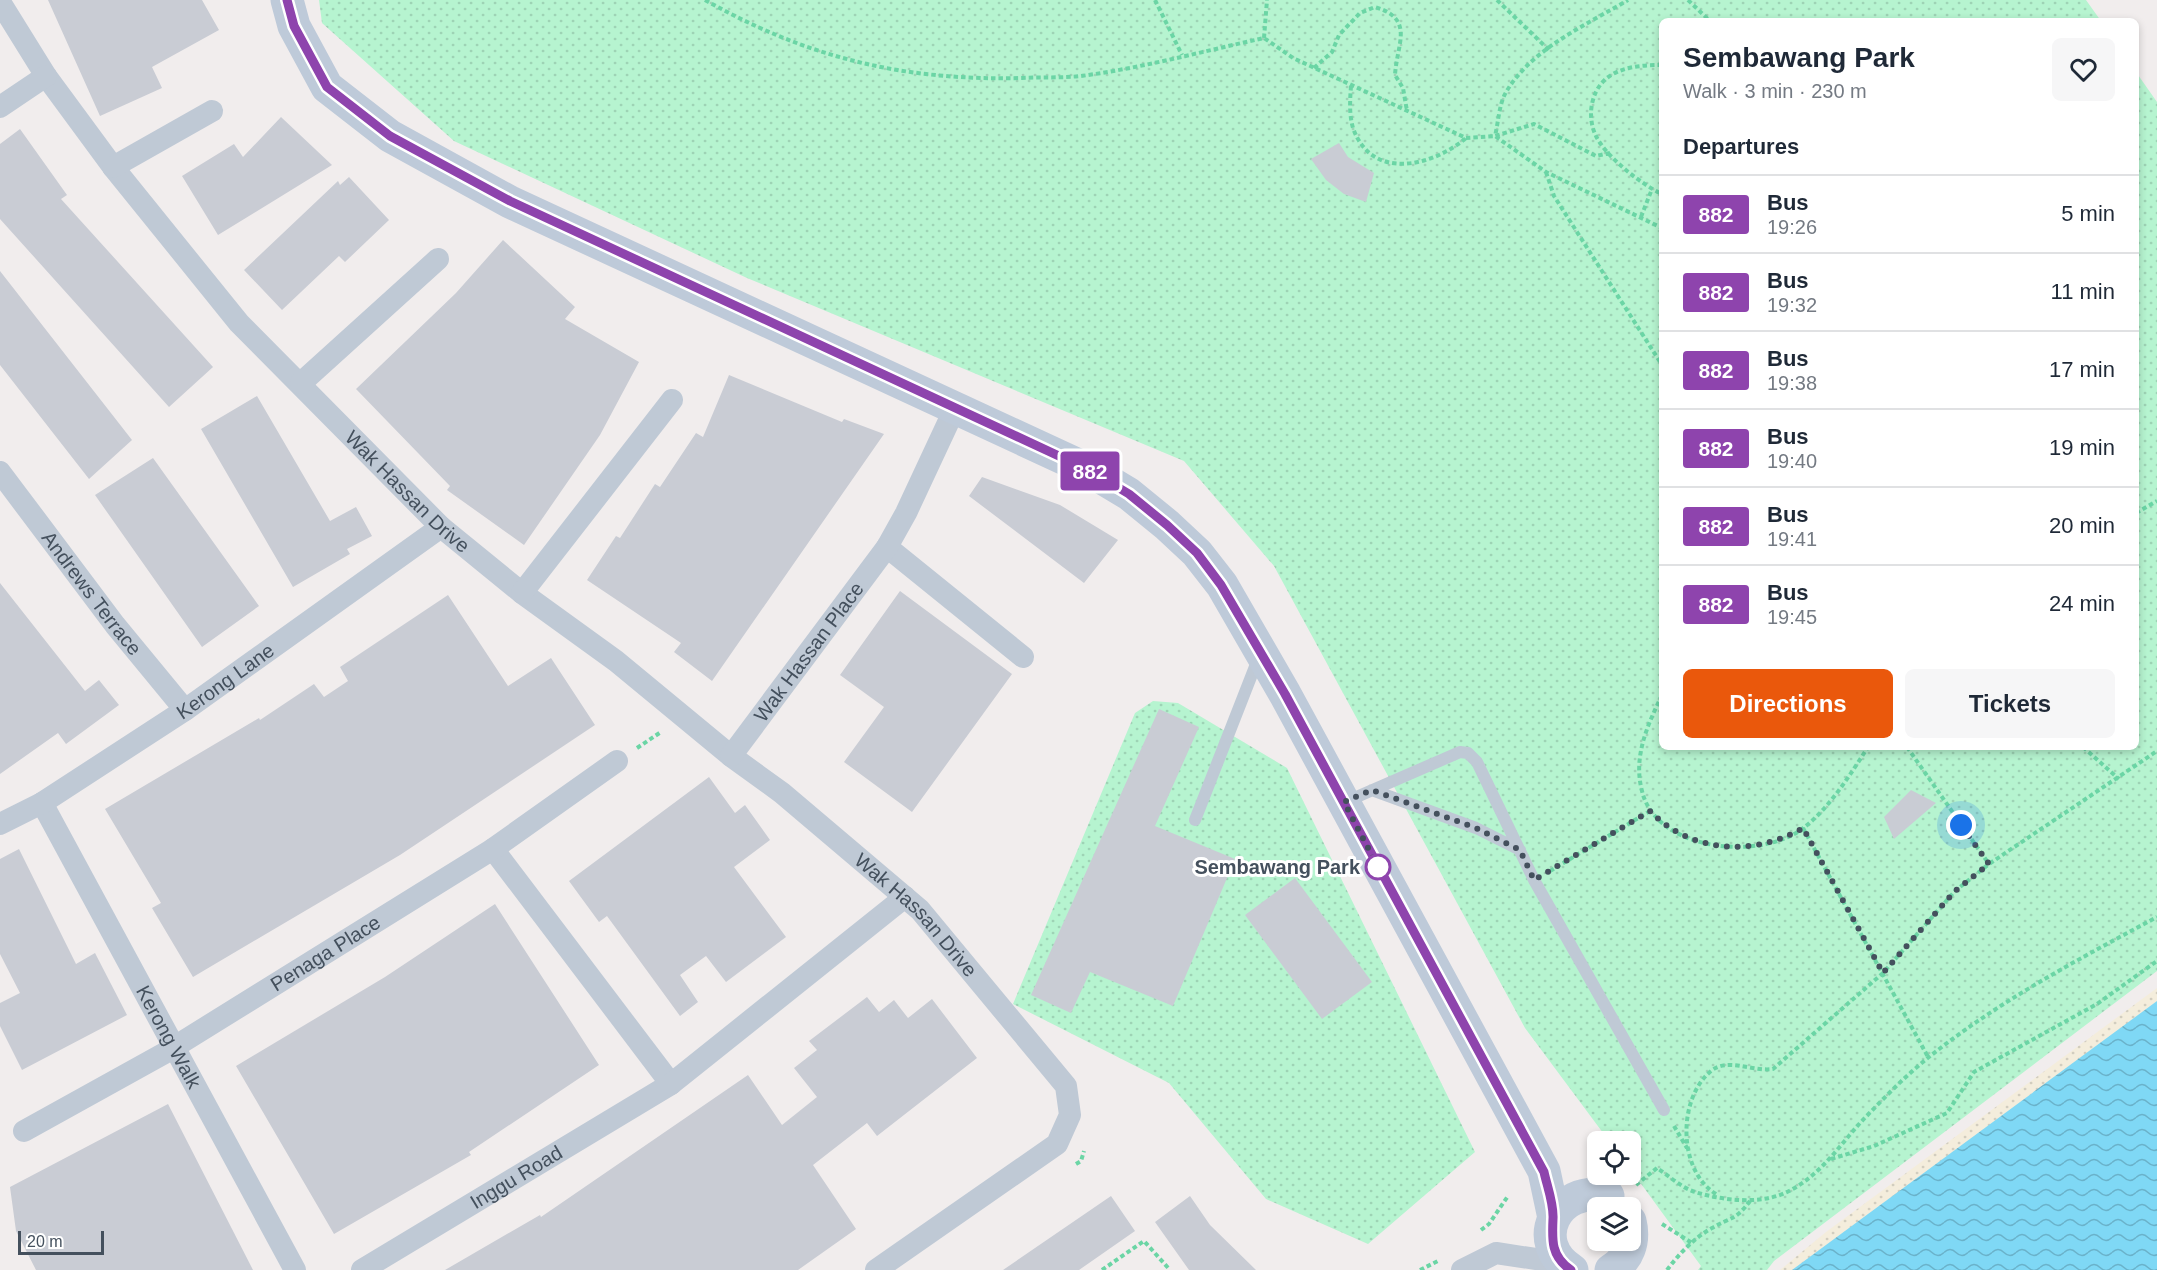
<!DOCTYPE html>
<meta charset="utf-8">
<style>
body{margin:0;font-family:Helvetica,sans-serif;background:#f6f6f7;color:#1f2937;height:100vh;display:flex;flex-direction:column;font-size:22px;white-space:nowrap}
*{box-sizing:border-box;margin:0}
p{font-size:20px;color:#747a83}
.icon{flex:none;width:33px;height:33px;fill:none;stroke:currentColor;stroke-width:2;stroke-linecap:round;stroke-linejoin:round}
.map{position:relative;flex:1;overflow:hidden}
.side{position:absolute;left:1659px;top:18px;width:480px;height:732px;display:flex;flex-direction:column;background:#fff;border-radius:9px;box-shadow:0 3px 9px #0003}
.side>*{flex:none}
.badge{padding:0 12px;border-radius:4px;font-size:21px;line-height:39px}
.controls{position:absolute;left:1587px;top:1131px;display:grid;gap:12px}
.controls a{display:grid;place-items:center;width:54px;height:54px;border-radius:9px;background:#fff;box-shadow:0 3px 9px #0003;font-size:30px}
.scale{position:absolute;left:18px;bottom:15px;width:86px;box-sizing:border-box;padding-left:6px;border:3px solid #44505d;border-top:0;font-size:16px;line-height:21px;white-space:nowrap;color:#44505d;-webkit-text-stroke:4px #fff;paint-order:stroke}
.you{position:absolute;width:30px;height:30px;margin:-15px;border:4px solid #fff;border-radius:50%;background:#1a73e8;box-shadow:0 0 0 9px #1a73e833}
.map>.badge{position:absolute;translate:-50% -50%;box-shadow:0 0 0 3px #fff}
h2{padding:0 24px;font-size:22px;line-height:54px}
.round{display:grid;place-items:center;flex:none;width:63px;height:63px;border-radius:9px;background:#f6f6f7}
.overview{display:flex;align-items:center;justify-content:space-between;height:102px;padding:0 24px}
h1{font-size:28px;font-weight:800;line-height:45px}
.cta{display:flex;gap:12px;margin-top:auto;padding:12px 24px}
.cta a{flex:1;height:69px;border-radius:9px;background:#ea580c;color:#fff;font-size:24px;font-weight:800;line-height:69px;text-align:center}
.cta a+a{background:#f6f6f7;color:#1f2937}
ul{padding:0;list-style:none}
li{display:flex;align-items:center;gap:18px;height:78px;padding:0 24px;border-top:2px solid #e0e1e3}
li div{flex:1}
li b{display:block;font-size:22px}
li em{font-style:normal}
li .badge{min-width:66px;font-weight:700;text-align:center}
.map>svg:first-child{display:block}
</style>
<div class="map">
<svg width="2157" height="1270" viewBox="0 0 2157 1270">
<defs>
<pattern id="sand-dots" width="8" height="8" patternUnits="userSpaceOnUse" patternTransform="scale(1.5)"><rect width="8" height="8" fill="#f4eddc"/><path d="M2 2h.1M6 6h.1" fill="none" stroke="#d2cdbf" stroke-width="1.8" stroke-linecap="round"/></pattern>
<pattern id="park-dots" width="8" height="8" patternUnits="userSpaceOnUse" patternTransform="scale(1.5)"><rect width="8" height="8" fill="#b6f4d0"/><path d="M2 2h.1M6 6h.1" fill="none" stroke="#9ed3b5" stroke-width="1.8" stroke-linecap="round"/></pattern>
<pattern id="water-waves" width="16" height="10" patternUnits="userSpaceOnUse" patternTransform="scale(1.5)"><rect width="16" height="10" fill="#7fd8f5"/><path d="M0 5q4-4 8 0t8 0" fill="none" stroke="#6ab2ca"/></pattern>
</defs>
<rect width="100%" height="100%" fill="#f1eded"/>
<!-- sand -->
<path fill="url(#sand-dots)" d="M2157 988V1061L1850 1270H1780L1826 1232Z"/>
<!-- park -->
<path fill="url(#park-dots)" d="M319 0H2086L2101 21H1662V747H2136V72L2157 102V971L1774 1261 1767 1270H1698L1701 1266 1631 1170 1630 1142 1609 1141 1525 1028 1274 566 1184 461 747 278 454 141 322 23Z
M1153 701 1178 703 1287 768 1475 1152 1368 1244 1266 1199 1169 1083 1013 1004 1135 713Z"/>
<!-- water -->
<path fill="url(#water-waves)" d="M2157 1001V1270H1792Z"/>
<!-- building -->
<path fill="#c9ccd4" d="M48 0H202L219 30 152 67 162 88 100 116Z
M281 117 332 165 218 235 182 176 234 144 243 157Z
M20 129 67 195 61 199 213 367 169 407 0 219V144Z
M1339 143 1348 157 1374 173 1366 202 1344 194 1326 180 1311 159Z
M349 177 389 220 345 262 339 256 282 310 244 270 338 181 340 185Z
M503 240 575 307 565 319 639 362 600 435 524 545 447 490 450 486 356 389 456 293Z
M0 271 132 440 89 479 0 365Z
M729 375 842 422 844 419 884 434 712 681 674 652 681 643 587 580 616 536 620 538 655 484 660 487 696 433 703 437Z
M257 396 330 521 356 507 372 536 347 549 350 554 293 587 201 429Z
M153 458 259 606 202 647 95 495Z
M982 477 1060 505 1118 540 1084 583 969 496Z
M0 583 85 691 99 680 119 705 66 744 58 733 0 774Z
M900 591 1012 674 912 812 844 762 884 707 840 675Z
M448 595 508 686 551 658 595 725 400 855 193 977 152 908 161 903 105 809 259 718 260 720 314 684 324 697 348 681 340 667Z
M1159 709 1199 727 1155 826 1235 859 1173 1006 1090 972 1071 1013 1031 995Z
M709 777 735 813 745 805 770 840 734 867 786 937 726 982 706 956 680 975 698 1002 680 1016 607 916 599 922 569 881Z
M1911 790 1936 803 1894 839 1884 817Z
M19 849 76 964 95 953 127 1015 22 1070 0 1026V1003L20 993 0 954V859Z
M1295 878 1372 982 1322 1019 1245 915Z
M495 904 599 1065 469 1152 471 1155 334 1234 236 1066 385 977Z
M867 997 879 1012 894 1000 908 1018 932 999 977 1058 877 1136 867 1123 813 1165 856 1229 798 1270H445L540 1215 541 1217 748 1075 782 1125 817 1097 794 1068 817 1050 809 1041Z
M168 1104 253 1270H36L16 1231 10 1187Z
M1111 1196 1135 1231 1079 1270H1003Z
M1190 1196 1210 1225 1256 1270H1189L1155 1222Z"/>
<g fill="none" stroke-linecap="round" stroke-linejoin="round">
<!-- path -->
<path stroke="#6bd5a5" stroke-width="4" stroke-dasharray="4.5 3" stroke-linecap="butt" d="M705 0C808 58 904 81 1022 78 1042 77 1062 78 1081 76 1142 68 1204 51 1264 38L1293 58 1466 138 1495 136 1546 172 1662 228
M1155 0 1182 55
M1497 0 1549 50
M1688 0 1710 21
M1264 38 1267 0
M1662 65C1632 65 1599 69 1592 104 1590 114 1591 126 1596 136 1606 157 1641 184 1662 194
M1314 68 1332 52 1339 35 1360 13 1375 7C1415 19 1397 43 1395 75L1403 88 1407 111
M1351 86C1350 100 1349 114 1353 128 1372 182 1433 166 1466 138
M1610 153 1596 156 1534 124 1495 136C1498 124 1499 107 1504 96 1527 51 1586 25 1628 0
M1546 172 1554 196 1662 365
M1641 217 1652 189
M2136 513 2157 501
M1662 695C1647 726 1633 757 1642 791 1656 851 1759 861 1802 829 1829 809 1850 775 1868 747
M1907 747 1989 864
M2083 747 2119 779
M637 748 661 732
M1803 828 1928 1057
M1550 871 1650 811
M1674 1126 1687 1148
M1831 1159 1874 1146 1947 1113 1974 1072 2097 1004 2157 961
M1076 1164 1081 1161 1084 1151
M1636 1185 1657 1168C1669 1176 1682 1188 1695 1192 1721 1200 1754 1204 1780 1195 1816 1181 1836 1150 1860 1123 1881 1101 1905 1076 1929 1057 1999 1001 2079 959 2157 917
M1716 1194C1678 1171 1677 1099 1711 1071 1728 1057 1752 1072 1773 1069L1883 973 1955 891 1989 864 2157 751
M1662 1224 1692 1243
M1481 1230 1489 1224 1508 1196
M1102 1270 1144 1241 1170 1270
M1420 1270 1438 1261
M1667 1270C1679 1254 1694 1238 1712 1228 1731 1217 1736 1220 1750 1201"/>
<!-- lane -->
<path stroke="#bfc9d5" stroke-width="12" d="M1372 790 1476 828 1520 850
M1345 802 1460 752 1468 753 1477 762 1534 880 1664 1110
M1195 820 1258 659"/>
<!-- street -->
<g stroke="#bfc9d5" stroke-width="22">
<path id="s1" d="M0 2 46 76 113 167 239 323 441 527 522 593 616 661 731 756 782 793 920 910 1066 1086 1070 1115 1057 1144 876 1270"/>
<path d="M0 107 46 76"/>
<path d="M113 167 212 111"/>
<path d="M301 383 438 259"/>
<path id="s2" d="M0 472 115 625 185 710"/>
<path d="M887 547 1023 657"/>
<path d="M522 593 672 400"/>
<path id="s3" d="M731 756 887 547 906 513 955 408"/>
<path id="s4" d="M42 803 295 1270"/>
<path id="s5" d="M0 824 42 803 185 710 441 527"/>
<path d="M493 849 671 1084"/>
<path id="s6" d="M24 1131 163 1054 493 849 617 761"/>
<path id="s7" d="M362 1270 671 1084 905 897"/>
<path d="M1462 1270 1496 1253 1562 1263"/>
</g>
<!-- secondary -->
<path stroke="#becad9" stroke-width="33" d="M287 0 294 26 327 87 390 136 510 202 1089 470 1129 494 1167 525 1197 553 1222 585 1285 694 1544 1171 1554 1218
M1572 1270C1528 1243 1556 1184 1608 1196
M1611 1270C1629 1259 1635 1241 1630 1221"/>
</g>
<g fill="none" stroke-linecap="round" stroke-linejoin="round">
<!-- line casing -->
<g stroke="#fff" stroke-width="14">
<path id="line" d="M287 0 294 26 327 87 390 136 510 201 1089 470 1129 494 1167 525 1197 553 1221 585 1285 694 1544 1172C1547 1186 1554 1204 1553 1219 1552 1240 1551 1257 1571 1270"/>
</g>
<!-- line -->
<use href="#line" stroke="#8e44ad" stroke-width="9"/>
<!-- walk -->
<path stroke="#44505d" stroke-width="6" stroke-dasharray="0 10.8" d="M1378 867 1344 802 1372 790 1476 828 1520 850 1534 880 1650 811C1690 853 1754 857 1803 828L1883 973 1955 891 1989 864 1961 825"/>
</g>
<!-- markers -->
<circle fill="#fff" stroke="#8e44ad" stroke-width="3" cx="1378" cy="867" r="12"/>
<g text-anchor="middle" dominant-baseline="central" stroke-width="6" stroke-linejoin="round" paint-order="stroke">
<!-- street labels -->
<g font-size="20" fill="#44505d" stroke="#fff">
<text stroke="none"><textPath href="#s1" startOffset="639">Wak Hassan Drive</textPath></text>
<text stroke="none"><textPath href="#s2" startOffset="152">Andrews Terrace</textPath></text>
<text stroke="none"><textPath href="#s3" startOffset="130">Wak Hassan Place</textPath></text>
<text stroke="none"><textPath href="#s5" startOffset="267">Kerong Lane</textPath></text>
<text stroke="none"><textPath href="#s1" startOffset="1302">Wak Hassan Drive</textPath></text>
<text stroke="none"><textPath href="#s6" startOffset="350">Penaga Place</textPath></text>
<text stroke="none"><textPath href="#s4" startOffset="266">Kerong Walk</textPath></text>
<text stroke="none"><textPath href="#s7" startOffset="180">Inggu Road</textPath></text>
</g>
<!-- stop labels -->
<g font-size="20" font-weight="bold" fill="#44505d" stroke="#fff" text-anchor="end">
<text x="1360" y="867">Sembawang Park</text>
</g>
</g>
</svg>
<div class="controls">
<a><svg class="icon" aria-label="locate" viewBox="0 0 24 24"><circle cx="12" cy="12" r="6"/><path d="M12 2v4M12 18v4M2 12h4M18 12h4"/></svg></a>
<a><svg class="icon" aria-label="layers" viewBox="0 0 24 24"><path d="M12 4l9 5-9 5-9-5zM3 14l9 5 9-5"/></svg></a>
</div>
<div class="scale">20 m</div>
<div class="you" style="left:1961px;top:825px"></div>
<b class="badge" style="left:1090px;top:471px;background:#8e44ad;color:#fff">882</b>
<section class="side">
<div class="overview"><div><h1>Sembawang Park</h1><p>Walk · 3 min · 230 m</p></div><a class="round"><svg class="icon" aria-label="heart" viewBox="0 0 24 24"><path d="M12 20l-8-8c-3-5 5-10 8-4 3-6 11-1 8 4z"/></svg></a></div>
<h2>Departures</h2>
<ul>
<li><span class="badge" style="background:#8e44ad;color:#fff">882</span><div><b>Bus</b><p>19:26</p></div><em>5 min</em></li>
<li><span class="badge" style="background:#8e44ad;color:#fff">882</span><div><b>Bus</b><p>19:32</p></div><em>11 min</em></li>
<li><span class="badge" style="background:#8e44ad;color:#fff">882</span><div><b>Bus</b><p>19:38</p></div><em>17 min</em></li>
<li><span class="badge" style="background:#8e44ad;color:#fff">882</span><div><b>Bus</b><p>19:40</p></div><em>19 min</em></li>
<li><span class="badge" style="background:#8e44ad;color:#fff">882</span><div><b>Bus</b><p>19:41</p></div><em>20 min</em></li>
<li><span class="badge" style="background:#8e44ad;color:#fff">882</span><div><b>Bus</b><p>19:45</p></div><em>24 min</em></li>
</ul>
<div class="cta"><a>Directions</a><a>Tickets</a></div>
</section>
</div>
